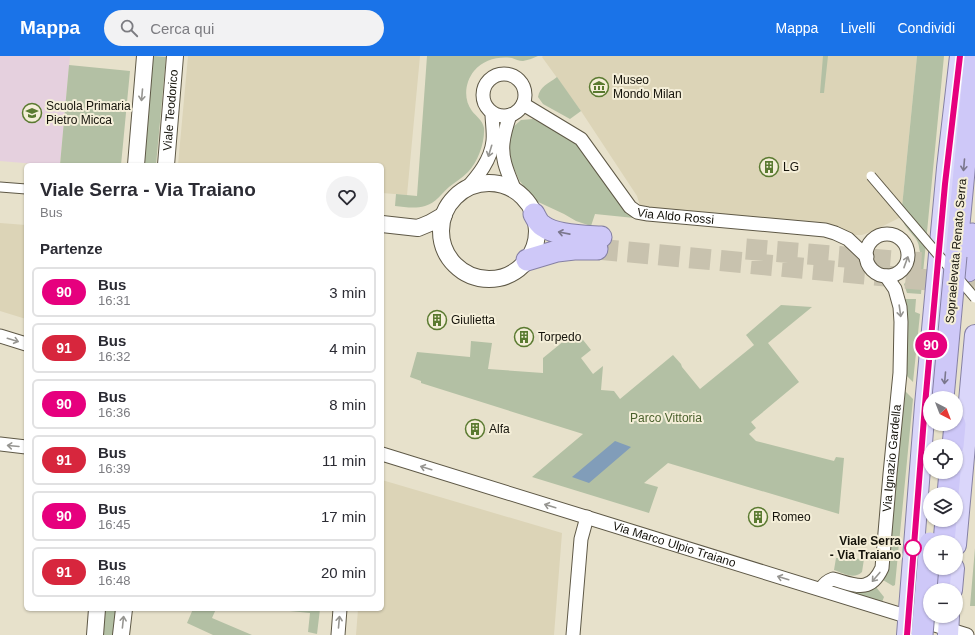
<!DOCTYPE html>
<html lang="it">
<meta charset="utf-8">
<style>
body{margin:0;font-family:Helvetica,sans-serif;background:#f2f2f3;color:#2b2b33;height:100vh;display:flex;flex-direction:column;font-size:15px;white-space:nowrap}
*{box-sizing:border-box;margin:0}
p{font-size:13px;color:#7c7c81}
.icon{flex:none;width:22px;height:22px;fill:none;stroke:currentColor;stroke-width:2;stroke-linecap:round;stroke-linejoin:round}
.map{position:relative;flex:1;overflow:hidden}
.side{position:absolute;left:24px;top:107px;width:360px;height:448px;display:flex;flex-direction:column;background:#fff;border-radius:6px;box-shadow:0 1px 3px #0004}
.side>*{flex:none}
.badge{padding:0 8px;border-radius:13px;font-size:14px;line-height:26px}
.needle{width:26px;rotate:138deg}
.controls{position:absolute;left:923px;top:335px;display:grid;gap:8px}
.controls a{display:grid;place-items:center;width:40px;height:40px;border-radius:50%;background:#fff;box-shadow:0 1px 3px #0004;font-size:20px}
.map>.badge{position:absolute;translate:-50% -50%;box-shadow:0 0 0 2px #fff}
h2{padding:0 16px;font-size:15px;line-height:36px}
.round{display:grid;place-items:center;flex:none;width:42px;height:42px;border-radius:21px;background:#f2f2f3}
.head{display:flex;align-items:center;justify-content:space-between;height:68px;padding:0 16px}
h1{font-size:19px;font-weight:600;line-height:30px}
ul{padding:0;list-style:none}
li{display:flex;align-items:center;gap:12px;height:50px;margin:0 8px 6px;padding:0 8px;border:2px solid #e1e1e2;border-radius:6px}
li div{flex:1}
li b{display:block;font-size:15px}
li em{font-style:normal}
li .badge{min-width:44px;font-weight:700;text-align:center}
header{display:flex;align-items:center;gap:24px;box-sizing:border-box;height:56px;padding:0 20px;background:#1a73e8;color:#fff}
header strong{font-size:19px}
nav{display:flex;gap:22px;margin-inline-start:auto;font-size:14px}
.search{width:280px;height:36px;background:#f2f2f3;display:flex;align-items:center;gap:10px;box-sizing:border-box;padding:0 14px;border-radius:22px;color:#7c7c81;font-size:15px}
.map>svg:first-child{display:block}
</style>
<header>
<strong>Mappa</strong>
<div class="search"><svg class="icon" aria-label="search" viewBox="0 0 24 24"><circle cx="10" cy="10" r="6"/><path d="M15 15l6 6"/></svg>Cerca qui</div>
<nav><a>Mappa</a><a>Livelli</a><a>Condividi</a></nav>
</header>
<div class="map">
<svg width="975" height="579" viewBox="0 0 975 579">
<rect width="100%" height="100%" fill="#e7e1cb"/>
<!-- built -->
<path fill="#dcd4b7" d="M188 0H420L407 139 382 137V109H178Z
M543 0H917L901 161 873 175 862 179H823L644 163 637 140 581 55 542 1Z
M0 167 26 169V263L0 255Z
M382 424 562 477 554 579H356L358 553H382Z"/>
<!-- education -->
<path fill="#e5d0de" d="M0 0H70L60 109H47L0 105Z"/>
<!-- green -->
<path fill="#b3c0a4" d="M153 0 166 1 156 109H143Z
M427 0H538C533 2 529 4 523 5 519 5 515 3 512 2 498 0 483 4 474 15 465 26 463 43 472 55 476 60 483 65 484 72 485 86 478 106 468 116 462 122 455 126 449 131 441 138 436 147 425 150 415 153 405 151 395 150L396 138 417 140Z
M823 0H828L824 37H820Z
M917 0H944L921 238 907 237 904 228C914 220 921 209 920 196 919 193 919 189 918 187 916 181 910 177 907 172 904 169 903 164 901 161Z
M69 9 130 15 121 109H60Z
M557 21 581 55 570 63 543 48 538 41C540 30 548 28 557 21Z
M533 63 575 86 582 93 613 139 627 156 644 163 595 158 591 170 576 165 564 158 534 144 519 124 510 103 508 89 512 72 521 64Z
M903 243H916L915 256 920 258 913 326 906 319 907 257Z
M781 249 812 251 768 287 799 326 751 366 756 372 749 378 756 385 834 405 836 401 844 402 839 458 668 407 644 427 658 431 649 457 532 421 583 378 421 327V325L410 321 417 296 470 301 471 285 492 287 488 313 543 317V302L576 275 591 294 581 302 593 318 603 310 601 334 614 335 620 343 673 299 681 308 682 311 700 333 754 289 746 279Z
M905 335 913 343 895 529 893 530 883 524 887 517Z
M975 492V550H970Z
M836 502 864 503 862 516C854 524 843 517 834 514Z
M834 527 876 531 884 541 882 546 833 530Z
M103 553H116L113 579H100Z
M193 553H216L212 562 252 579H213L187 567Z
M270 553H320L317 578 308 576 310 557Z"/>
<!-- water -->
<path fill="#819db9" d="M615 385 631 391 589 427 572 421Z"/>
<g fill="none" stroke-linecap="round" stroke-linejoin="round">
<!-- trunk-tunnel -->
<path stroke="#c8c2ae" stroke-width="21" stroke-dasharray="21 10" stroke-linecap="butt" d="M597 193 917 223 975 228
M746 193 908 206 956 208"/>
<!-- pedestrian casing -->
<g stroke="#5e5846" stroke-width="11">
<path id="pedestrian" d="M0 131 26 133"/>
</g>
<!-- minor casing -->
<g stroke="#5e5846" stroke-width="15">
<g id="minor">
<circle cx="504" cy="39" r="21"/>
<path id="s1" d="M523 48 581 83 630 151 637 156 648 158 825 174 835 177 848 183 867 201"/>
<path d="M510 59C507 68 504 77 503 87 501 104 509 119 515 135"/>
<path d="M466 133C478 120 491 104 493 85 494 76 492 66 492 57"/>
<circle cx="887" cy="199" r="21"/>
<path d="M0 280 26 288"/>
<path d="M0 388 26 391"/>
<path id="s2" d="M382 398 967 579"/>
<path id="s3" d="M821 533C824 528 827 525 833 523 855 529 870 538 882 512L890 418 900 317 901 266 900 251 895 233 886 220"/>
<path d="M338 579 340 553"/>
<path d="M573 579 581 483 587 461"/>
</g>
</g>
<!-- tertiary casing -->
<g stroke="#5e5846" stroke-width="18">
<g id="tertiary">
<path d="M136 109 145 0"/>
<path id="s4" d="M166 109 175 0"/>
<circle cx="489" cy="175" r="48"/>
<path d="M382 168 418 172 430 167 444 159"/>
<path d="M95 579 97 553"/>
<path d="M121 579 124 553"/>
</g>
</g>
<!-- primary casing -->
<g stroke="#8580a4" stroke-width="22">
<path id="primary" d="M956 489 975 279
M952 534 954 512
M907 579 925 349 947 112 960 0
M948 579 949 560"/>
</g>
<!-- trunk casing -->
<g stroke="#8580a4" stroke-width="23">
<path id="trunk" d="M534 158C536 162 539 168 543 170 556 180 585 180 601 181
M956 200 975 0
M527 204 557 195 574 193H597
M968 215 972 178
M953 390 955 368
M948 438 950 416
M944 486 946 464
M939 534 941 512"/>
</g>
<!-- pedestrian -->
<use href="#pedestrian" stroke="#fff" stroke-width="9"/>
<!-- minor -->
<use href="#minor" stroke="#fff" stroke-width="13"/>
<!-- tertiary -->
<use href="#tertiary" stroke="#fff" stroke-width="16"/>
<!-- primary -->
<use href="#primary" stroke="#dad6fa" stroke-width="20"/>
<!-- trunk -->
<use href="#trunk" stroke="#cec8f8" stroke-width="21"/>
<!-- pedestrian-bridge casing -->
<g stroke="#5e5846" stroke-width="11" stroke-linecap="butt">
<path id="pedestrian-bridge" d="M871 120 975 242"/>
</g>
<!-- trunk-bridge casing -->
<g stroke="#8580a4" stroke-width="23" stroke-linecap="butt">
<path id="trunk-bridge" d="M943 342 956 200
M922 579 930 487"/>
</g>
<!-- pedestrian-bridge -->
<use href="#pedestrian-bridge" stroke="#fff" stroke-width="9"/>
<!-- trunk-bridge -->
<use href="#trunk-bridge" stroke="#cec8f8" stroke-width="21"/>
</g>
<!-- one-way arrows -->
<defs><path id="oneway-shaft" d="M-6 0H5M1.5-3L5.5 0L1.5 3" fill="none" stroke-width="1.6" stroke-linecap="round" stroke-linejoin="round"/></defs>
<g stroke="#969591">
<use href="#oneway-shaft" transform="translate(142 39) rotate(95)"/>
<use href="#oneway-shaft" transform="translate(490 95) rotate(107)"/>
<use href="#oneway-shaft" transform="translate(906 206) rotate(-70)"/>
<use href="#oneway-shaft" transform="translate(900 255) rotate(82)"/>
<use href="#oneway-shaft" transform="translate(13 284) rotate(17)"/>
<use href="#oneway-shaft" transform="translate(13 390) rotate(-175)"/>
<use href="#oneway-shaft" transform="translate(426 412) rotate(-163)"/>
<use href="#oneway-shaft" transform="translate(550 450) rotate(-163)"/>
<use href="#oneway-shaft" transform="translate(876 521) rotate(130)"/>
<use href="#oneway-shaft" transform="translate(783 522) rotate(-163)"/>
<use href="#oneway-shaft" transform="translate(123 566) rotate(-84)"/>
<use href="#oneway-shaft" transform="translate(339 566) rotate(-85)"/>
</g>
<g stroke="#7b778d">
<use href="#oneway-shaft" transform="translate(964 109) rotate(95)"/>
<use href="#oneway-shaft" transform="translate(564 177) rotate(-169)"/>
<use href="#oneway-shaft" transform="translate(945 322) rotate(95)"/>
</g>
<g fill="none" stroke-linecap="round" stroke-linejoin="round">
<!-- line casing -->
<g stroke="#fff" stroke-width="9">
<path id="line" d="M907 579 925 349 945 128 960 0"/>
</g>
<!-- line -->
<use href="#line" stroke="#e6007e" stroke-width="6"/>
</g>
<!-- icons -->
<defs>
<g id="museum-ring" transform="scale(1)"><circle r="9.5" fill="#f4eed8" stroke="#5a7a30" stroke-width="1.5"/><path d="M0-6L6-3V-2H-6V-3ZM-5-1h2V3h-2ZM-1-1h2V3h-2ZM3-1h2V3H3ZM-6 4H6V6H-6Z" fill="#5a7a30"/></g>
<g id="school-ring" transform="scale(1)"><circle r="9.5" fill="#f4eed8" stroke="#5a7a30" stroke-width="1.5"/><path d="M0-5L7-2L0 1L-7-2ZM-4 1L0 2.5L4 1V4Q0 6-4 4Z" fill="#5a7a30"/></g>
<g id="building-ring" transform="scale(1)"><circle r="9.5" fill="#f4eed8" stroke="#5a7a30" stroke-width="1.5"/><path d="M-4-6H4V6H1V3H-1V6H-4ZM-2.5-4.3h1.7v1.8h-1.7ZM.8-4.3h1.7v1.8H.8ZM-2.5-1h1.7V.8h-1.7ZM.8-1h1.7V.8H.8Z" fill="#5a7a30"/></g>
</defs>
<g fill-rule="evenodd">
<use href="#museum-ring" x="599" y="31"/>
<use href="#school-ring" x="32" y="57"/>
<use href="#building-ring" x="769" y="111"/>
<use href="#building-ring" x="437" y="264"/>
<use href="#building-ring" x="524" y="281"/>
<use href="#building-ring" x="475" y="373"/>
<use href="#building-ring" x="758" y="461"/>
</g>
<!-- markers -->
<circle fill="#fff" stroke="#e6007e" stroke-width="2" cx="913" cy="492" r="8"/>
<g text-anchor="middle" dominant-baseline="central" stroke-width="4" stroke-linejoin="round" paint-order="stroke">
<!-- poi labels -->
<g font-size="12" fill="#15130b" stroke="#f4eed8" text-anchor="start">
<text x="613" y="24">Museo<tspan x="613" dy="14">Mondo Milan</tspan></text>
<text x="46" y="50">Scuola Primaria<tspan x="46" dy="14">Pietro Micca</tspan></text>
<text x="783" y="111">LG</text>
<text x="451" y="264">Giulietta</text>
<text x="538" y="281">Torpedo</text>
<text x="489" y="373">Alfa</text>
<text x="772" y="461">Romeo</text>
</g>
<!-- street labels -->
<g font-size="12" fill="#15130b" stroke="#f4eed8">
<text stroke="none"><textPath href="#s4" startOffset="55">Viale Teodorico</textPath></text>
<text stroke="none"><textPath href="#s1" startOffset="199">Via Aldo Rossi</textPath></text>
<text transform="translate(956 195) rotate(-85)">Sopraelevata Renato Serra</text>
<text stroke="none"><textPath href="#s3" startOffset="184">Via Ignazio Gardella</textPath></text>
<text stroke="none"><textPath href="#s2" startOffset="306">Via Marco Ulpio Traiano</textPath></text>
</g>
<!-- park labels -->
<g font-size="12" fill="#4a602c" stroke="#f4eed8">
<text x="666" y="362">Parco Vittoria</text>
</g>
<!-- stop labels -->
<g font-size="12" font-weight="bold" fill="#15130b" stroke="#f4eed8" text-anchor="end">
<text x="901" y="485">Viale Serra<tspan x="901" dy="14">- Via Traiano</tspan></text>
</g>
</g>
</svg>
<div class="controls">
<a><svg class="needle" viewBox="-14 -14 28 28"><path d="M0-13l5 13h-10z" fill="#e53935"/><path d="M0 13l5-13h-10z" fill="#7c7c81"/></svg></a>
<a><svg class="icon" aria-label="locate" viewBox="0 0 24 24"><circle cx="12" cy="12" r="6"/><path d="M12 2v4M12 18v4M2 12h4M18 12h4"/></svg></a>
<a><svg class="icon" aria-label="layers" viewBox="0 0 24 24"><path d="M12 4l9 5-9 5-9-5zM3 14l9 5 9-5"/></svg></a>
<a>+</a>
<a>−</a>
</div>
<b class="badge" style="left:931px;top:289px;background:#e6007e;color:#fff">90</b>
<section class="side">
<div class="head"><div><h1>Viale Serra - Via Traiano</h1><p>Bus</p></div><a class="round"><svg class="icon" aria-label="heart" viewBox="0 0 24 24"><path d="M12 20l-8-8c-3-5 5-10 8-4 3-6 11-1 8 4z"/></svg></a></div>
<h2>Partenze</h2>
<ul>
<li><span class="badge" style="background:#e6007e;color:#fff">90</span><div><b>Bus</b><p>16:31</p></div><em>3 min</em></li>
<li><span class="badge" style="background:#d7263d;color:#fff">91</span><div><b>Bus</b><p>16:32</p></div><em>4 min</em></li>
<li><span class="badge" style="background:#e6007e;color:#fff">90</span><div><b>Bus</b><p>16:36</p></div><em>8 min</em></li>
<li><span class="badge" style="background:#d7263d;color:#fff">91</span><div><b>Bus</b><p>16:39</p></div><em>11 min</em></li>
<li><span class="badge" style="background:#e6007e;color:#fff">90</span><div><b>Bus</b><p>16:45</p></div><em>17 min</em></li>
<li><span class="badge" style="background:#d7263d;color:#fff">91</span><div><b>Bus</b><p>16:48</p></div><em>20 min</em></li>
</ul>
</section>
</div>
